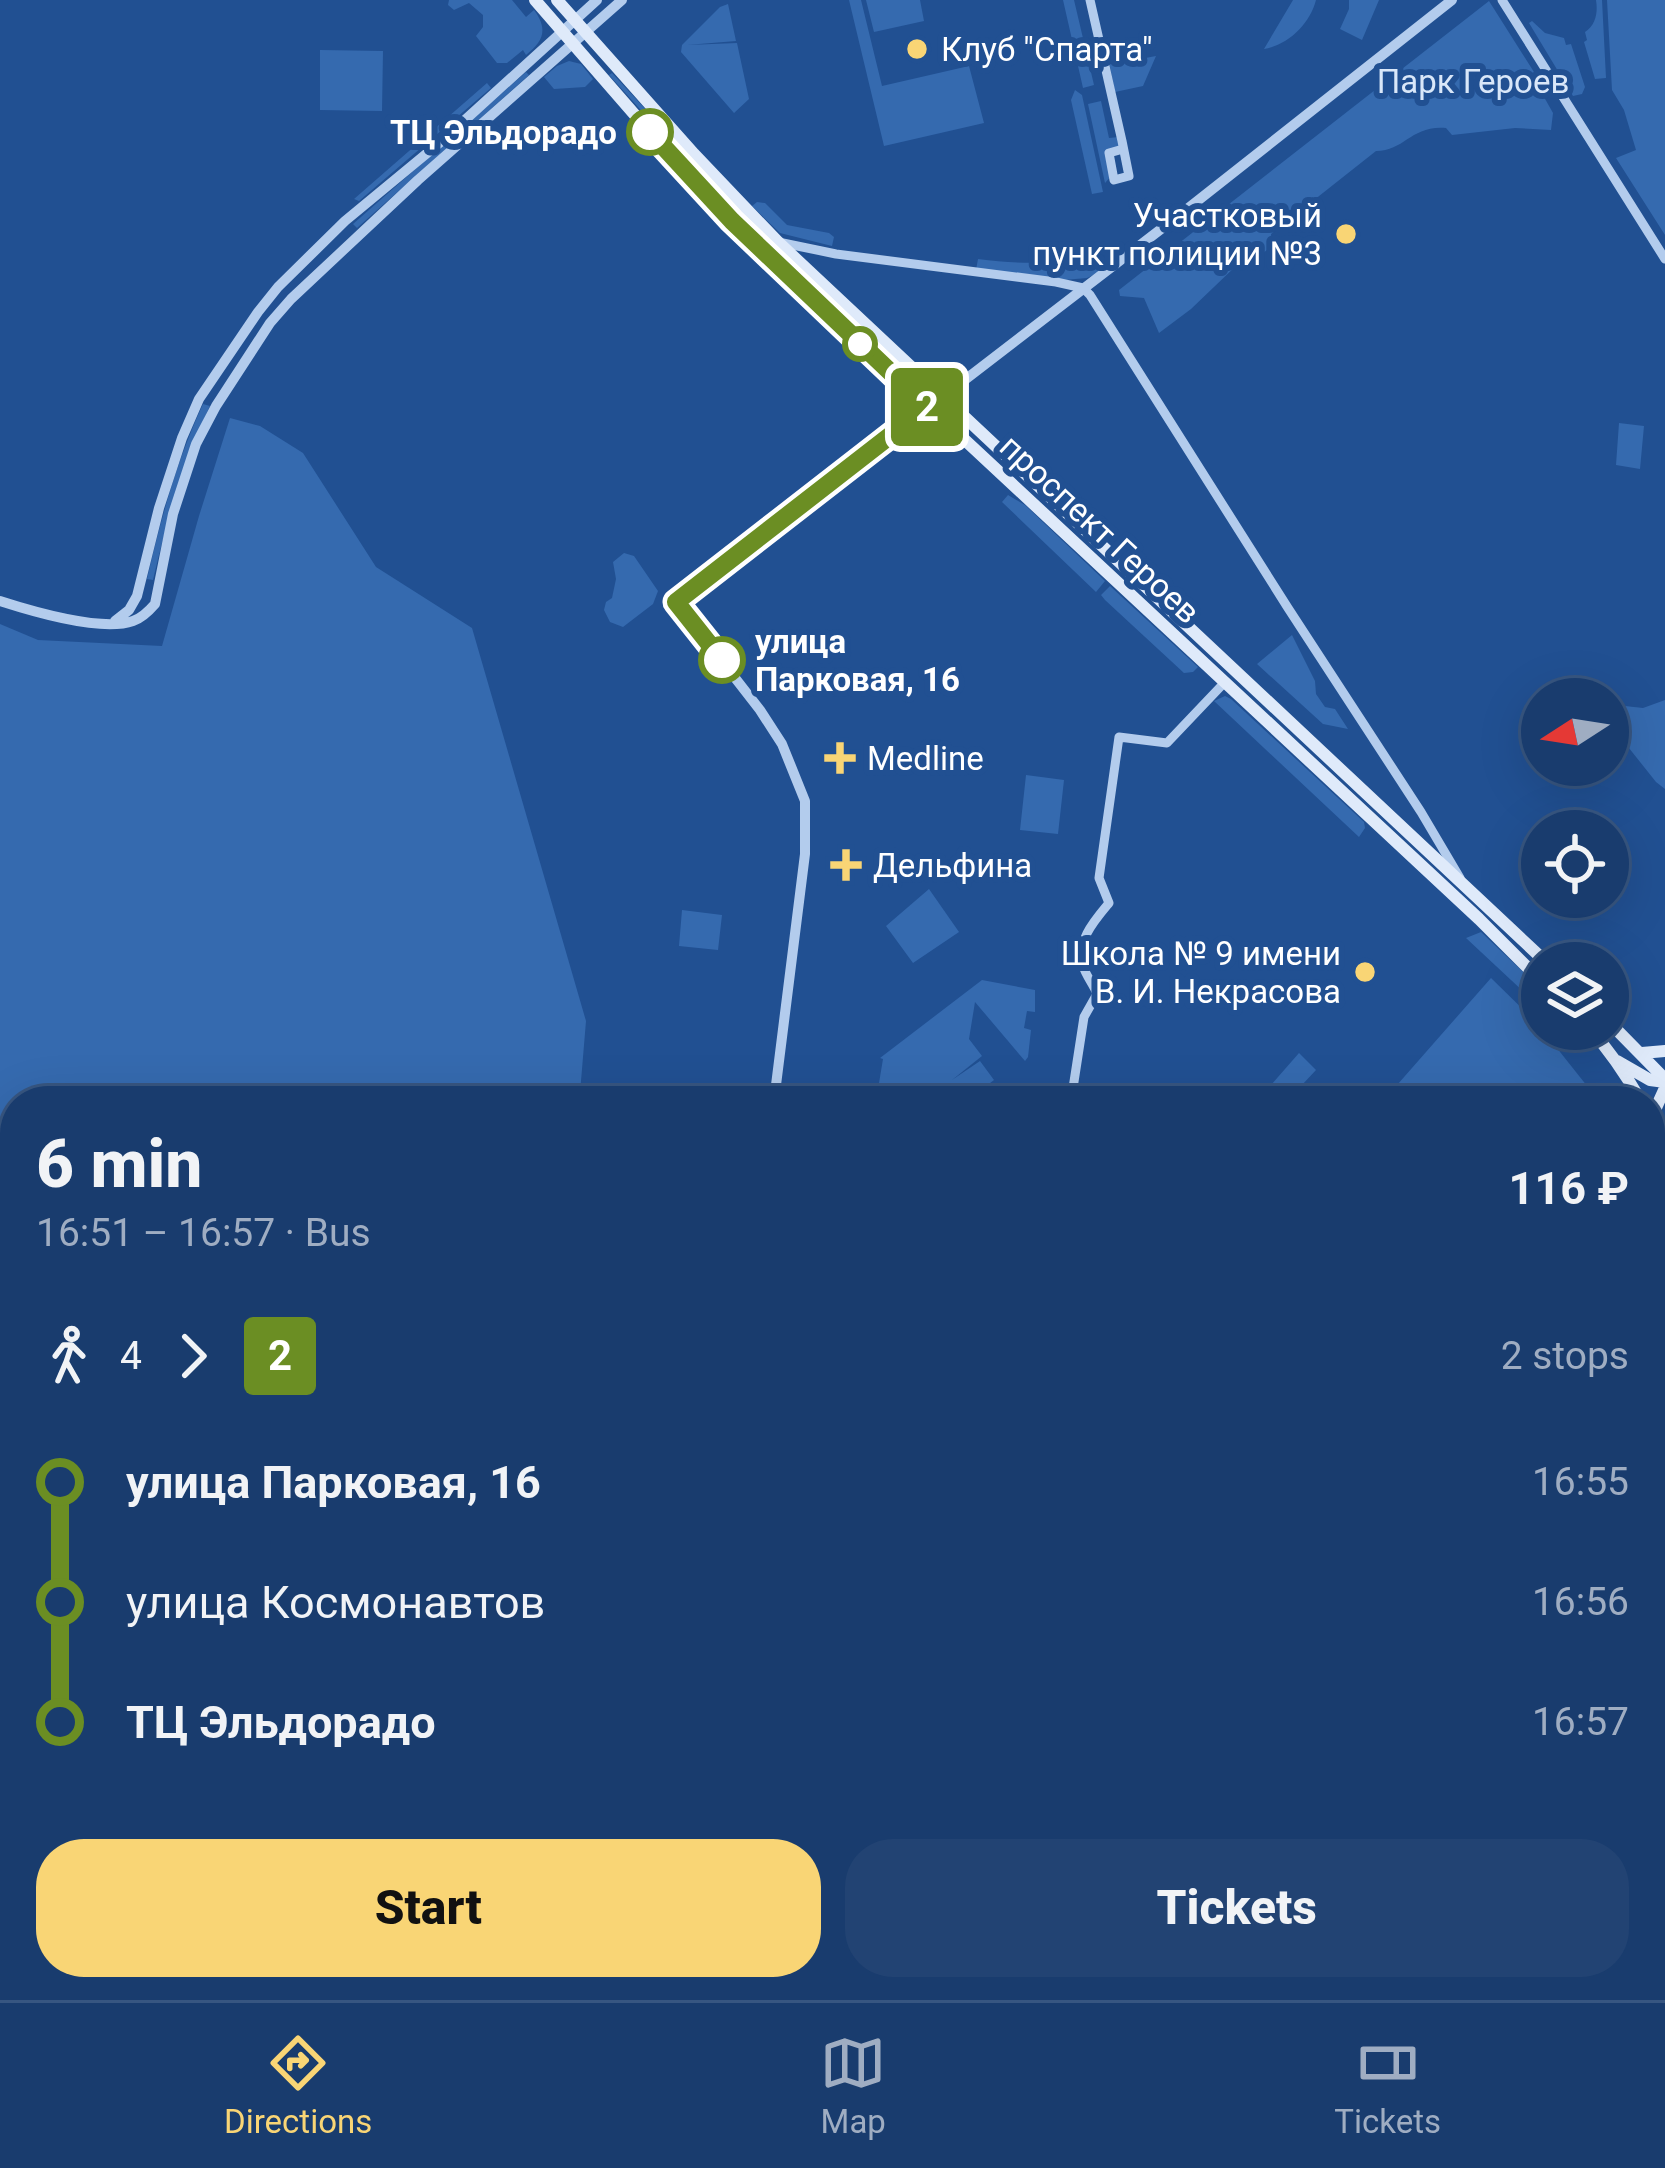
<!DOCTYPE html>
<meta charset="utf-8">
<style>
body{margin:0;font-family:Roboto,sans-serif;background:#224373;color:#f1f3f6;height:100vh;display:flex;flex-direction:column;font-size:45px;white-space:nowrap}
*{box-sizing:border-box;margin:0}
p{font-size:39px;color:#9fadc2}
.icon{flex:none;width:66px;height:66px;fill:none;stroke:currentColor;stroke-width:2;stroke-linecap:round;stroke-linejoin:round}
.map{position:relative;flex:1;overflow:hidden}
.sheet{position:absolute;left:0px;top:1086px;width:1665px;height:915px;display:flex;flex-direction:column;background:#193c6e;border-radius:48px 48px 0 0;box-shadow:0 12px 48px #0002,0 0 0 3px #375681}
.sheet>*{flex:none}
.badge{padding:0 24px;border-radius:9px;font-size:42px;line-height:78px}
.needle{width:78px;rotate:258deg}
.tools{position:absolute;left:1521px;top:678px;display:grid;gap:24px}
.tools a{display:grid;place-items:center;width:108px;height:108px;border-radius:50%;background:#193c6e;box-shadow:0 12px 48px #0002,0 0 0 3px #375681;font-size:60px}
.map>.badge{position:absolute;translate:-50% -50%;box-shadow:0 0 0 6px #fff}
.legs{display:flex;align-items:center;gap:18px;height:132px;padding:0 36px;font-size:39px}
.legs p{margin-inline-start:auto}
.overview{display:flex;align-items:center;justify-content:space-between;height:204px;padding:0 36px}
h1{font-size:66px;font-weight:800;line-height:90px}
.primary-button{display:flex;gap:24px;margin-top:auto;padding:24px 36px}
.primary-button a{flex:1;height:138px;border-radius:48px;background:#f9d575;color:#111;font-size:48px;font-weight:800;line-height:138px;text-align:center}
.primary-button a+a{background:#224373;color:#f1f3f6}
ul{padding:0 36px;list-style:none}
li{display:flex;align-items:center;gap:42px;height:120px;font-size:45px}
li i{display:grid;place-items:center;width:18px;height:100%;margin:0 15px;background:currentColor}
li i::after{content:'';width:30px;height:30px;margin:-15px;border:9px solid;border-radius:50%;background:#193c6e}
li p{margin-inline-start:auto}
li:first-child i{background:linear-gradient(#0000 50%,currentColor 0)}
li:last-child i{background:linear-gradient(currentColor 50%,#0000 0)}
.dock{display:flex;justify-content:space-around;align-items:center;height:168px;border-top:3px solid #375681;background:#193c6e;font-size:33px;color:#9fadc2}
.dock a{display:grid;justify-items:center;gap:6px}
.dock .on{color:#f9d575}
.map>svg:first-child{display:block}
</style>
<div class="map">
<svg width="1665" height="2000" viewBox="0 0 1665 2000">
<rect width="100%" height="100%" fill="#215092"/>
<!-- green -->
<path fill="#356aaf" d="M449 0H512L526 17 534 10C548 29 544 41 526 55L523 50 507 63H497L476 36 483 27V15L469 3 454 10 448 5Z
M849 0H861L882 86 969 66 984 123 884 146Z
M866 0H920L924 21 874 32Z
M1063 0H1074L1094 85 1083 88Z
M1293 0H1316C1310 24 1288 45 1264 49Z
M1349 0H1379L1362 40 1340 29 1349 9Z
M1596 0H1602L1606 78 1595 79 1584 42 1587 40 1585 32C1596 25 1598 12 1596 0Z
M1607 0H1665V235L1616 158 1636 150 1624 110 1612 90Z
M1489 1 1546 91 1544 97 1553 113 1551 130 1515 128 1452 135 1446 128C1411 125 1405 151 1376 151L1271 234 1272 246 1248 265 1238 264 1191 309 1159 333 1144 298 1120 296 1119 290Z
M728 4 736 41 687 45 737 43 749 99 734 113 681 52 682 45 720 7Z
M1532 21 1545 33 1564 38 1566 45 1571 44 1585 87 1582 94 1573 96 1529 23Z
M320 50 383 51 382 111 320 110Z
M1107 52 1119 63 1156 56 1143 86 1115 92Z
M569 61 581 64 593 79 585 87 554 89 544 77 557 66Z
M526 72 529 75 357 228 353 224Z
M612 73 738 209 734 213 609 75Z
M487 83 491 88 359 201 354 199Z
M1075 90 1082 95 1103 192 1092 194 1071 100Z
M1101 101 1109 138 1119 137 1122 148 1107 152 1112 175 1105 183 1088 104Z
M757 202 765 203 787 225 829 233 834 237 832 246 780 233 752 206Z
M743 214 785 258 906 372 902 376 739 218Z
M1094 256 1100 272 1087 278 1064 280 976 270 978 259C1018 264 1054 265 1094 256Z
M203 404 210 406C183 462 167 520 153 580L147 579C161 518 177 460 203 404Z
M230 418 260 426 303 453 376 567 472 628 586 1021 580 1093 573 1101H15V1986H244L253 2000H0V624L38 640 162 646 199 516Z
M1619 423 1644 426 1640 469 1616 465Z
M1008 495 1025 505 1105 581 1096 592 1002 502Z
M624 553 634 556 658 591 653 604 623 627 610 622 604 610 606 602 612 598 616 579 613 562Z
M1110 586 1198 667 1193 672 1184 673 1105 600 1101 595Z
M1292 635 1315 681 1316 694 1325 707 1335 709 1348 729 1323 724 1257 664Z
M1225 696 1231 699 1364 822 1365 828 1359 837 1214 701Z
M1665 700V789L1656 782 1613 728 1625 706 1643 708Z
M1026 775 1064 780 1058 834 1020 830Z
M929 889 959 932 913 963 886 926Z
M682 910 722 915 718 950 679 946Z
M1481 932 1542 990V1009L1466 938Z
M1491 978 1537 1023 1599 1101H1383Z
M982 980 1035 990V1012L1027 1011 1024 1028 1031 1030 1028 1057 1025 1061 975 1002 969 1039 982 1056 952 1080 980 1061 994 1080 967 1101H952L942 1088 941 1091 948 1101H893L879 1083 883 1059 880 1058Z
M1299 1053 1316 1070 1287 1101 1271 1085Z
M1665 1421V2000H1346L1348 1986H1650V1437Z"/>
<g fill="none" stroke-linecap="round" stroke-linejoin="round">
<!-- minor -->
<path stroke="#b3cced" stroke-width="9" d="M1090 0 1122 141 1129 176 1114 180 1109 153 1123 149
M1502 0 1665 259
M778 242 836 254 1056 282 1083 288 1090 295 1288 608 1421 812 1460 878
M1071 1101 1084 1017 1097 994C1094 985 1086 976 1083 966 1076 941 1094 921 1109 903L1099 878 1119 737 1167 743 1225 682
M747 1986 756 2000
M303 2000 324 1986
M556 2000 578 1986
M1243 2000 1248 1986"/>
<!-- tertiary -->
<path stroke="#b3cced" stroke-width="10" d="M0 601C31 611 102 632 133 621 142 618 149 611 155 604L173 514 196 444 216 406 270 323 291 299 418 180 622 0
M115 621 129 610 137 596 159 508 182 438 199 399 258 312 278 287 345 221 443 140 597 0
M774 1101 805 854V801L782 744 760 710 676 602 1191 206 1452 0"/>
<!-- secondary -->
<path stroke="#dfeafa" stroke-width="12" d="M535 0 688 176 777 265 1479 919 1542 982
M557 0 694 154 778 242 1547 963
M1608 1021 1665 1079
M1590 1029C1610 1051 1626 1075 1641 1101
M1642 1053 1665 1051
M1617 1061 1650 1080 1665 1082
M1650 1121 1665 1088
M896 2000 917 1986"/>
</g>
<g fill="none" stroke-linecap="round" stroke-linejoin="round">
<!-- line-1 casing -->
<g stroke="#fff" stroke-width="27">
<path id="line-1" d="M650 132 732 221 927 407 676 602 722 660"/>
</g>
<!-- line-1 -->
<use href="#line-1" stroke="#6b8e23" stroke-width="18"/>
</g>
<!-- markers -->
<g fill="#f9d575" stroke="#215092" stroke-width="4.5">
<circle cx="917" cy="49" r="12"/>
<circle cx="1346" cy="234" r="12"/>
<path d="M834 740h12v12h12v12h-12v12h-12v-12h-12v-12h12z"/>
<path d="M840 847h12v12h12v12h-12v12h-12v-12h-12v-12h12z"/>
<circle cx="1365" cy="972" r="12"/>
</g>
<g fill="#fff" stroke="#6b8e23" stroke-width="6">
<circle cx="650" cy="132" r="21"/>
<circle cx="860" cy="344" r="15"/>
<circle cx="722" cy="660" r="21"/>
</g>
<g text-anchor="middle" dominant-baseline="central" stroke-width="12" stroke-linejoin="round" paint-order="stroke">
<!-- poi labels -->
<g font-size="33" fill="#fff" stroke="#215092" text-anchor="start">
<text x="941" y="49">Клуб "Спарта"</text>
<text x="1322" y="215" text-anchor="end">Участковый<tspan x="1322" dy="38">пункт полиции №3</tspan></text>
<text x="867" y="758">Medline</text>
<text x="873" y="865">Дельфина</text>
<text x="1341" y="953" text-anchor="end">Школа № 9 имени<tspan x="1341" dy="38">В. И. Некрасова</tspan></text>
</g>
<!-- park labels -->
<g font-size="33" fill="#d9e7f9" stroke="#215092">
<text x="1473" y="81">Парк Героев</text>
</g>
<!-- stop labels -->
<g font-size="33" font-weight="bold" fill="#fff" stroke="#215092" text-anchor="end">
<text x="617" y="132">ТЦ Эльдорадо</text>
<text x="755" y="641" text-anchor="start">улица<tspan x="755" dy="38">Парковая, 16</tspan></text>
</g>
<!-- street labels -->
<g font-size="33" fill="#fff" stroke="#215092">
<text transform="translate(1100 529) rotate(43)">проспект Героев</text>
</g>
</g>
</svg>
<div class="tools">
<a><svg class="needle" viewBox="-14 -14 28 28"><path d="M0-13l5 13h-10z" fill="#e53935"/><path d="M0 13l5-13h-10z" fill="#9fadc2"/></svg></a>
<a><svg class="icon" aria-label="locate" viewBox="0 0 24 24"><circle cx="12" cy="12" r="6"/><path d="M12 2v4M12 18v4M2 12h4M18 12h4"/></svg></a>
<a><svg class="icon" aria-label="layers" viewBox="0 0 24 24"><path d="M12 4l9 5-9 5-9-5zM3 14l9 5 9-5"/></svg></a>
</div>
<b class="badge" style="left:927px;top:407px;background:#6b8e23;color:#fff">2</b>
<section class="sheet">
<div class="overview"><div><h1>6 min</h1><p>16:51 – 16:57 · Bus</p></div><b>116 ₽</b></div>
<div class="legs"><svg class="icon" aria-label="walk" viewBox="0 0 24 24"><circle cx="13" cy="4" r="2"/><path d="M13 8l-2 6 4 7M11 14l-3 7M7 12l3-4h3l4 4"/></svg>4<svg class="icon" aria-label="forward" viewBox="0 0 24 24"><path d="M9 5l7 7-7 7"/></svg><b class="badge" style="background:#6b8e23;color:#fff">2</b><p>2 stops</p></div>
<ul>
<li><i style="color:#6b8e23"></i><b>улица Парковая, 16</b><p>16:55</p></li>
<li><i style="color:#6b8e23"></i><span>улица Космонавтов</span><p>16:56</p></li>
<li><i style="color:#6b8e23"></i><b>ТЦ Эльдорадо</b><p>16:57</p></li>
</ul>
<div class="primary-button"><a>Start</a><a>Tickets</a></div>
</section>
</div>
<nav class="dock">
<a class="on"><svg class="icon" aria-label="directions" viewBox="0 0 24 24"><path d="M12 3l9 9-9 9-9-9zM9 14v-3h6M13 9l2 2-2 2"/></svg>Directions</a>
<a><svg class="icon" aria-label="map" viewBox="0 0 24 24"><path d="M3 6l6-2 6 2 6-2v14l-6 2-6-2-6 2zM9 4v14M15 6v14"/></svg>Map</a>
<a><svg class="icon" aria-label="tickets" viewBox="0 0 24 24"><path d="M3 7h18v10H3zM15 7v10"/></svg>Tickets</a>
</nav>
